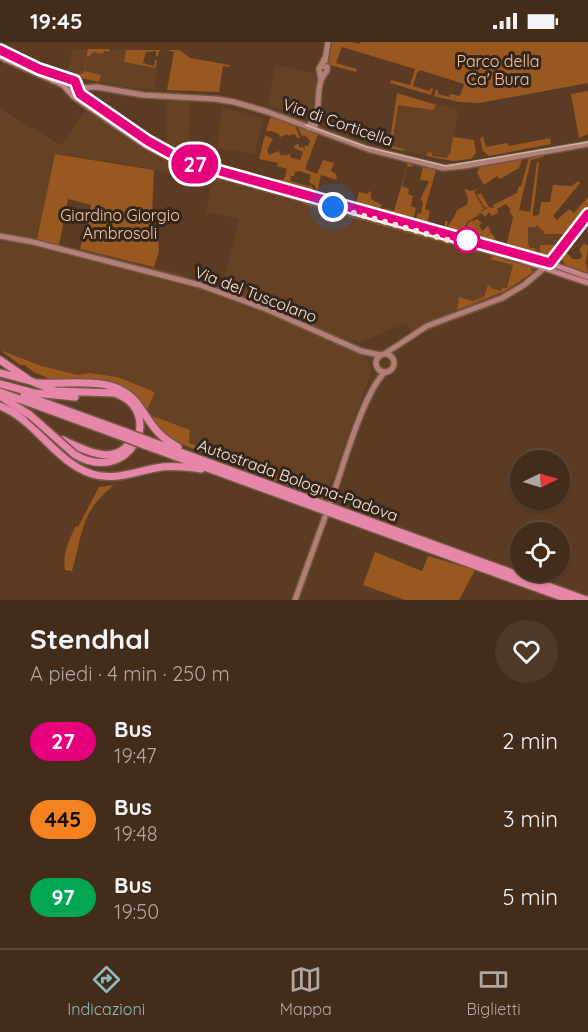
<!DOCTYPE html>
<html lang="it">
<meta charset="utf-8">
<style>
body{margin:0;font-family:Quicksand,sans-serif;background:#4e3827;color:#f1f3f6;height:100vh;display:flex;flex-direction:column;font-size:22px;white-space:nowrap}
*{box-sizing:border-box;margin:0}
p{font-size:20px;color:#afa7a2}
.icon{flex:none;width:33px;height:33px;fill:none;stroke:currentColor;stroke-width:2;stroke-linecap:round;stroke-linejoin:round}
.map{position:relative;height:558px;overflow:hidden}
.side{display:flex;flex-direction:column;background:#442c1a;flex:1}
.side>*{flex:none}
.badge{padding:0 12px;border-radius:20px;font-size:21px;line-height:39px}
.needle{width:39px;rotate:85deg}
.tools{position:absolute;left:510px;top:408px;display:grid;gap:12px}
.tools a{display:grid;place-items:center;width:60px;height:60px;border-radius:50%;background:#442c1a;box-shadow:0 2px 4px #0004,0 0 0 2px #5c4839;font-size:30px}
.you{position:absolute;width:30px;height:30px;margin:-15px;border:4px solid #fff;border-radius:50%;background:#1a73e8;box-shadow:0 0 0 9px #1a73e833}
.map>.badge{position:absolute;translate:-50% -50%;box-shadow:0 0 0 3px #fff}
.round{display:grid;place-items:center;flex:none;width:63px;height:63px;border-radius:32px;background:#4e3827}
.headline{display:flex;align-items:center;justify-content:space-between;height:102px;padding:0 30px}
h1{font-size:28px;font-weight:800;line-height:45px}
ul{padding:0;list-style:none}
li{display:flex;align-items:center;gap:18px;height:78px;padding:0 30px}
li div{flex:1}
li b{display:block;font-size:22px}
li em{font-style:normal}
li .badge{min-width:66px;font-weight:700;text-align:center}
.status{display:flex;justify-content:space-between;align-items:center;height:42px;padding:0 30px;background:#442c1a;direction:ltr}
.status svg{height:16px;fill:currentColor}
.tab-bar{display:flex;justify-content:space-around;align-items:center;height:84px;border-top:2px solid #5c4839;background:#442c1a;font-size:16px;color:#afa7a2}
.tab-bar a{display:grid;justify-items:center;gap:3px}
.tab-bar .active{color:#8bbbb9}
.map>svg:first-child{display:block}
</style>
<div class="status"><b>19:45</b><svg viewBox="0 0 49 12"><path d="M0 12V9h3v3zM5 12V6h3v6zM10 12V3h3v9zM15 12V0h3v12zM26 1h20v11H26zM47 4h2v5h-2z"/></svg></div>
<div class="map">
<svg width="588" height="558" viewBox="0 0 588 558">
<rect width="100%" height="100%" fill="#5b3b23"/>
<!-- built -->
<path fill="#664123" d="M72 7 126 8 124 20 158 26 154 48 118 44 67 33Z
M275 23 314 31 318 35 313 66 309 75 304 77 268 63Z
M397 51 458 68 450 118 389 106Z
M167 58 190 59 189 116 166 106Z
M222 65 264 76 254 112 217 106Z
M86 66 150 110 188 128V135L124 122 55 112 37 197 183 232 187 238 221 248 239 177 206 170 212 135 530 224 544 233 507 259 446 282 415 295 407 281 361 300 350 297 347 306 367 316 372 328 327 451 188 401 190 388 150 373 147 368 155 349 118 335 90 331 78 333 42 324 0 308V67L61 103Z
M515 170 571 186 550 213 538 214 506 205Z"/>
<!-- green -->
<path fill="#985820" d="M332 0H351L360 2V0H588V41L479 61 459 60 434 54 436 48H438V52L449 55 450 52 460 54 464 42 420 28 417 31 413 44 429 49 431 46 433 47 431 53 390 41 391 38 410 43 415 27 342 5 336 21 357 27 356 30 330 23 329 20Z
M88 7H109V10L104 9 103 12 93 10 90 14H87L84 29 101 33 99 40 76 35V32H83Z
M126 8H162L159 9 158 14H156V9L146 10 143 21 154 24 155 18H157L156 26 124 20Z
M167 8H180L190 16 230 23 229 25 223 24 219 50 167 48 174 10Z
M588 49V92L579 96 571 52Z
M397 51 436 63 433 68 398 63 392 104 404 107V109L389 106Z
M273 75 295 83 300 96H297L295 92 290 93 289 95 288 92 280 95 279 92 271 89H266L270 76Z
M298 85 318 92 305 127 317 132 323 118 334 121 331 129 336 132 337 138 321 133 317 151 315 144 309 140 311 133 299 129 295 130 294 134H291L290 139 310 145 311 143 314 148V151L277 140 278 137 284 138 287 127 277 124 278 121 259 117 265 93 273 97 267 108 269 113 279 109 280 113H285L287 116 286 113 290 112 291 108 290 115 300 118 303 110 294 106 295 103 299 102V105H303L305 108 304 104H308L310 100 307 95 303 93 302 95Z
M483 94 486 105 507 101 509 104 550 96 551 102 489 114 483 109 480 97Z
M453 95 474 98 476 111 471 117 453 119 426 114 428 110 432 111V114L447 116 448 113H450Z
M55 112 154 128 151 194 158 199 159 209 154 225 80 207 91 163 68 157 59 203 37 197Z
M544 113 543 115 531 118 519 168 530 170 537 120 539 121 534 165H533V174L539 173 541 160H550L553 143 572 144 578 139 580 141 553 174 557 178 569 167 574 171 588 155V164L567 192H543L544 190 537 183 535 185H528V202L530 206H535V210H540V203H558L550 213 543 215 506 205 513 175 509 169 511 168 506 162 497 167 498 171 492 174 489 170 485 175 482 171 467 180 463 193 442 187 445 183V179H448L447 188C450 178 455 176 457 168L467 163 468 156 464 147 470 149 479 147 474 150 484 167 474 174 487 166 489 169 487 165 485 166 477 153 481 151 489 165 494 166 493 163 517 151 519 144H521L529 116Z
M522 117 519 126 500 137 497 134 484 143 477 131 480 124Z
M408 121 414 124 407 125 402 144 409 147 408 152 413 154 411 164 416 166 413 179 381 170 384 166 394 169Z
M423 125 436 128 425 167 430 169 427 183 415 180 418 171 421 172 423 159 420 158 429 139 420 138Z
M369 149 371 150V157L382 163 378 169 356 161 359 150 368 152Z
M302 159 480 210V211L303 162Z
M477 177 482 181 479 183 482 189 488 184 491 189 486 193 491 190 498 201 501 200V204L464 193 468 181 472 178 481 192 473 179Z
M584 201 588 204 586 221 588 231 565 223 562 218 565 209 573 217H580L582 213 579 208Z
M493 214 530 225 533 230 505 249 457 268 459 255 473 259 484 255 488 243 491 244 490 246 501 249 502 246H507L513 223 490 217Z
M0 308 42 324 78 333 90 331 118 335 155 350 147 368 150 373 190 388 189 401 329 452 327 459 168 397 164 394 137 356 125 346 107 340 50 337 33 330 25 323H20Z
M114 443C80 470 83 491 72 529L65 528C62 513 69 497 76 484L78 485 99 445Z
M375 510 422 529 428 514 475 528 459 558H405L363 543Z"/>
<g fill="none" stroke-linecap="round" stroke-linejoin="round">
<!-- secondary casing -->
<g stroke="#735943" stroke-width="8">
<path id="secondary" d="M325 19 328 0
M321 37 319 27 325 16
M79 46 97 45 143 53 216 57 234 60 265 69 368 107 443 126 464 124 588 102
M309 86 316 68
M314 87C322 71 313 42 327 29V25L322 24
M0 194 33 200 200 243 266 267 361 309 380 313
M386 311 427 284 502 256 524 243 550 221 588 172
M376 321a9 9 0 1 1 18 0a9 9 0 1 1-18 0Z
M331 459C342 428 363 351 385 330
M295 558 325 475"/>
</g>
<!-- primary casing -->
<g stroke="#735943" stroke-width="8">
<path id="primary" d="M0 8 39 27 75 39 79 43 77 50
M0 15 63 43 74 55 146 104 186 124 514 216 588 241
M77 49 82 54 155 104 185 119 540 218 588 235"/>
</g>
<!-- highway casing -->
<g stroke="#735943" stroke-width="10">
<path id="highway" d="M0 318 29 338
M0 331 31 339 55 349 114 351C168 369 129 446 74 412
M39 341C71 343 114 332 137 361 151 380 155 393 178 405
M0 342 34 351 75 355
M0 350 123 395
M24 353 126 390
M0 354 30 373
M0 364C36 378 55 420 92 432 114 439 134 430 156 426 170 423 187 425 201 427
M63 398C86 409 118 426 133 395
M147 398 586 558
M144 403 570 558"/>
</g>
<!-- secondary -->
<use href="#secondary" stroke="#b37e76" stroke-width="5"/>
<!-- primary -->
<use href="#primary" stroke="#c9818c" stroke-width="5"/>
<!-- highway -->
<use href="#highway" stroke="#e686a9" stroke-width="7"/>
<!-- tram -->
<path stroke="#cdb6a5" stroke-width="1.5" d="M306 83 367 105 446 124 588 100"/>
<!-- highway-bridge casing -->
<g stroke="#735943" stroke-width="10" stroke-linecap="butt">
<path id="highway-bridge" d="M30 373 74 412
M126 390 147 398
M123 395 144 403"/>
</g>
<!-- highway-bridge -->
<use href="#highway-bridge" stroke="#e686a9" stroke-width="7"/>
</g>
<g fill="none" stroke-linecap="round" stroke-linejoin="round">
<!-- line casing -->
<g stroke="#fff" stroke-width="14">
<path id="line" d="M0 8 39 27 75 39 80 52 148 99 177 115 202 124 550 221 588 172"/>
</g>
<!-- line -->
<use href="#line" stroke="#e6007e" stroke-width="9"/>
<!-- walk -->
<path stroke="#fae6d8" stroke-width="6" stroke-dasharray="0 10.8" d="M333 165 466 203 467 198"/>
</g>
<!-- markers -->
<circle fill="#fff" stroke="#e6007e" stroke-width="3" cx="467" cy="198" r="12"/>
<g text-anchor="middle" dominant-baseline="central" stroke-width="6" stroke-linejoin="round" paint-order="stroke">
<!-- park labels -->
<g font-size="16" fill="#f6c39f" stroke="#35261c">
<text x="498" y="19">Parco della<tspan x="498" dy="18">Ca' Bura</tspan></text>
<text x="120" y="173">Giardino Giorgio<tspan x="120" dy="18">Ambrosoli</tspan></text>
</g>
<!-- street labels -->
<g font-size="16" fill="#fae6d8" stroke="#35261c">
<text transform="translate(338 80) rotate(19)">Via di Corticella</text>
<text transform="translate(256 252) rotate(21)">Via del Tuscolano</text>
<text transform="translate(298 438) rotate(20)">Autostrada Bologna-Padova</text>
</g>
</g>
</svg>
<div class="tools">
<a><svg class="needle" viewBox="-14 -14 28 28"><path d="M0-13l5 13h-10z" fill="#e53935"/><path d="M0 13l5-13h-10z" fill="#afa7a2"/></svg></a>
<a><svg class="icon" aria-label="locate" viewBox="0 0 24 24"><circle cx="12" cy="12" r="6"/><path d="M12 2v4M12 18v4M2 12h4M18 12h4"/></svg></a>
</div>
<div class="you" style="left:333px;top:165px"></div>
<b class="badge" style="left:195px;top:122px;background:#e6007e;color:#fff">27</b>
</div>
<section class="side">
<div class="headline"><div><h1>Stendhal</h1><p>A piedi · 4 min · 250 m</p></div><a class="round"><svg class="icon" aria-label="heart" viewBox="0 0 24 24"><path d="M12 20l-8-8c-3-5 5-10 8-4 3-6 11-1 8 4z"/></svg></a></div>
<ul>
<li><span class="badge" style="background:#e6007e;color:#fff">27</span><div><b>Bus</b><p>19:47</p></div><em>2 min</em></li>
<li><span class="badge" style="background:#f58220;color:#111">445</span><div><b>Bus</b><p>19:48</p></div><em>3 min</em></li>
<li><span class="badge" style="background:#00a651;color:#fff">97</span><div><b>Bus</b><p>19:50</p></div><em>5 min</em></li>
</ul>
</section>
<nav class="tab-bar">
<a class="active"><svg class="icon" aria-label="directions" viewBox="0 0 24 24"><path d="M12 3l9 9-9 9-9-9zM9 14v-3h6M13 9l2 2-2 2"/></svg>Indicazioni</a>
<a><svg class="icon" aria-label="map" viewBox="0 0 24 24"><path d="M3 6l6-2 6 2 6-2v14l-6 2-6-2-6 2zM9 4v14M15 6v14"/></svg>Mappa</a>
<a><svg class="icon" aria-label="tickets" viewBox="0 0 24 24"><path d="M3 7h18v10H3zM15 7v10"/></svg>Biglietti</a>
</nav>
